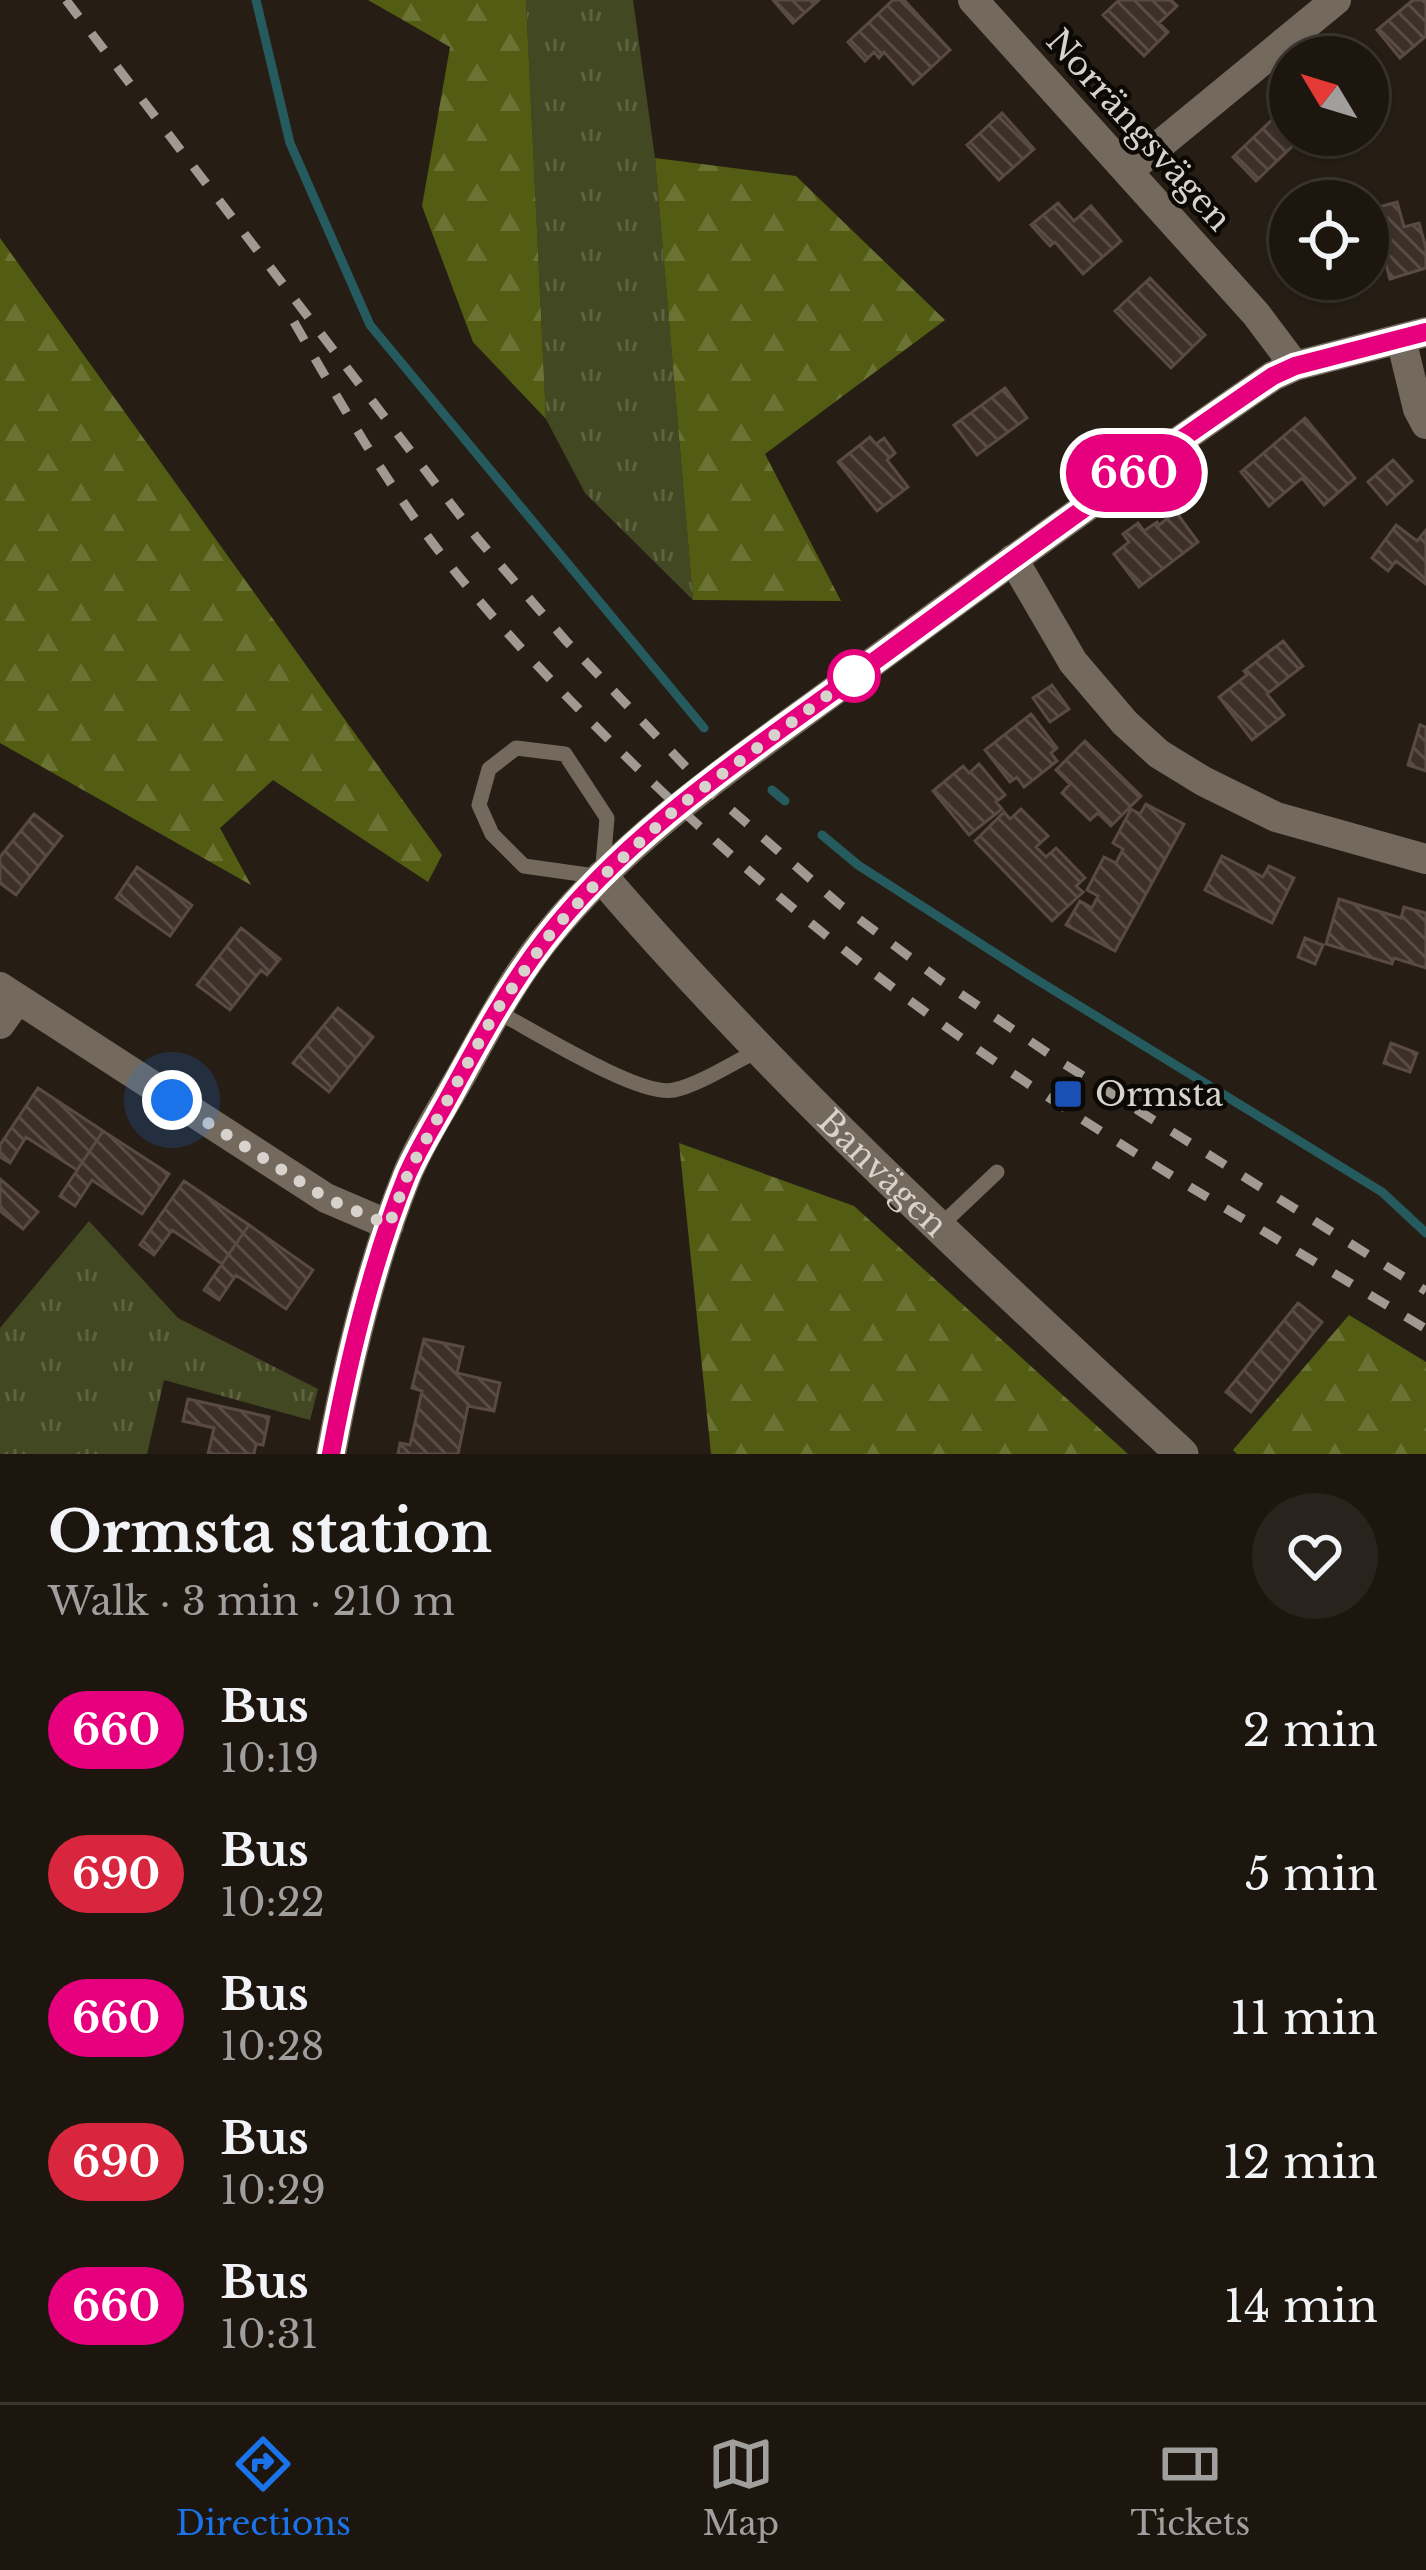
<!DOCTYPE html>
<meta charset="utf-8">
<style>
body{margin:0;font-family:"Libre Baskerville",serif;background:#29231d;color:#f1f3f6;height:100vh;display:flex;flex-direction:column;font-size:45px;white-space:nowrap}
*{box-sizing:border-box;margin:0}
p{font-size:39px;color:#a09f9e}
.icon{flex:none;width:66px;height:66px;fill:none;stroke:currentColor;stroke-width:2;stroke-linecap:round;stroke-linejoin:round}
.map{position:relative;height:1454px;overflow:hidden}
.panel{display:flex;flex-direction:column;background:#1c160f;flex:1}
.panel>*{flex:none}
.badge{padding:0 24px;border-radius:39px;font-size:42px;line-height:78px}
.needle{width:78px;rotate:308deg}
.controls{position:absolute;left:1269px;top:36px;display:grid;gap:24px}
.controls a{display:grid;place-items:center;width:120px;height:120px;border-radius:50%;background:#1c160f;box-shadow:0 3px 9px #0004,0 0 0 3px #3a352f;font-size:60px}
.you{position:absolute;width:60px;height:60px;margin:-30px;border:9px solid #fff;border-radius:50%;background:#1a73e8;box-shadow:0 0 0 18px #1a73e833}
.map>.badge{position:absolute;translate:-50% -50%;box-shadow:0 0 0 6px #fff}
.round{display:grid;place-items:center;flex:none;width:126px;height:126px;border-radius:63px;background:#29231d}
.summary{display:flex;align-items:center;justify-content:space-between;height:204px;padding:0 48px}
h1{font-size:57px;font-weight:700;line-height:90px}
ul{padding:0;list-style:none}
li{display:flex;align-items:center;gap:36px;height:144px;padding:0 48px}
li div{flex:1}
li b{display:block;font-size:45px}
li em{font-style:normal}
li .badge{min-width:132px;font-weight:700;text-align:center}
.tabs{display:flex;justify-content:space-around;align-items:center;height:168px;border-top:3px solid #3a352f;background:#1c160f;font-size:33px;color:#a09f9e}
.tabs a{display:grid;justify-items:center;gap:6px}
.tabs .selected{color:#1a73e8}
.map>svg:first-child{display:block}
</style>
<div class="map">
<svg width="1426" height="1454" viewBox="0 0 1426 1454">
<defs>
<pattern id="grass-tufts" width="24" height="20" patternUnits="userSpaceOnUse" patternTransform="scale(3)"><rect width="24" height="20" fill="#424922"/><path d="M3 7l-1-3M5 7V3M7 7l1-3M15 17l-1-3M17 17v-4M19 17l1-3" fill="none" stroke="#5d6241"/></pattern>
<pattern id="forest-firs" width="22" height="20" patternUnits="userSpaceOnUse" patternTransform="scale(3)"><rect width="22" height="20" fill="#525d13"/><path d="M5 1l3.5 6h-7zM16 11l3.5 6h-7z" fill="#6a7334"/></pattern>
<pattern id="building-back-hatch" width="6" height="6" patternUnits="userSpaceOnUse" patternTransform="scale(3)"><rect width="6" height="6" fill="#3d3029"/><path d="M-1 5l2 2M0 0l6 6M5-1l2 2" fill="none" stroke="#584d47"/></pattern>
</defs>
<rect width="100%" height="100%" fill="#261e14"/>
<!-- grass -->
<path fill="url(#grass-tufts)" d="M526 0H633L655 158 693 600 585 493 546 419Z
M89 1221 178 1318 318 1389 310 1420 164 1380 147 1454H0V1328Z"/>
<!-- forest -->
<path fill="url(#forest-firs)" d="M368 0H526L546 419 473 342 422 206 450 47Z
M655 158 796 176 945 320 765 454 841 601 693 600Z
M0 238 442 855 428 882 273 780 220 828 251 885 0 743Z
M679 1143 854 1206 1128 1454H711Z
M1349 1315 1426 1362V1454H1237L1233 1450Z"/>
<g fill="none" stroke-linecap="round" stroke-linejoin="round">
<!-- stream -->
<path stroke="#255b5f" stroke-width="9" d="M256 0 290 143 370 325 704 728
M772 790 785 801
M822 835 858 865 1029 975 1382 1192 1426 1233"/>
</g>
<!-- building -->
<path fill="url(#building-back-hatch)" stroke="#594b44" stroke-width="3" d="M773 0H819L793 23Z
M893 0H904L950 50 913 84 884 52 879 58 874 52 865 61 848 42Z
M1119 0H1171L1177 6 1159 23 1168 32 1144 56 1103 15Z
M1413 0H1424L1426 3V36L1400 58 1377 30Z
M1002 113 1034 149 999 180 967 145Z
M1278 114 1290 127V135L1301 138 1256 181 1233 157Z
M1397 202 1404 227 1419 223 1426 248V268L1390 279 1382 250 1368 253V210Z
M1058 203 1074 221 1091 206 1121 241 1083 274 1055 242 1050 246 1031 225Z
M1150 278 1205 335 1171 368 1115 311Z
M1005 388 1027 418 977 455 954 425Z
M1305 418 1355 478 1324 505 1302 478 1269 506 1241 472Z
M870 437 876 444 884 438 895 453 887 460 908 487 877 511 838 462Z
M1393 460 1412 481 1387 504 1368 482Z
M1176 512 1198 542 1139 587 1114 554 1129 542 1123 534 1138 523 1144 531 1157 522 1159 525Z
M1396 525 1417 541 1426 530V584L1396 561 1388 571 1372 558Z
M1283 641 1303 666 1267 694 1284 715 1252 740 1219 697 1247 675 1244 671Z
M1052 685 1069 709 1050 722 1033 698Z
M1031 714 1057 748 1051 753 1057 761 1024 787 1017 777 1010 782 985 750Z
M1420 725 1426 727V771L1408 765Z
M1085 741 1141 796 1111 826 1098 813 1090 820 1062 793 1070 784 1056 770Z
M979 764 1005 795 996 802 1002 809 969 835 933 791 963 766 969 773Z
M1146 804 1184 824 1115 951 1066 925 1080 901 1092 908 1098 896 1087 890 1104 857 1116 863 1123 849 1113 843 1131 809 1140 814Z
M1021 809 1048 836 1036 847 1046 857 1056 848 1085 878 1076 886 1083 892 1052 921 975 841 1004 812 1010 819Z
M34 814 62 836 16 895 0 883V857Z
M1222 856 1263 877 1269 866 1294 878 1272 923 1205 890Z
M137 867 192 905 170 936 116 898Z
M1339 899 1401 918 1404 907 1426 913V968L1394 958 1392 964 1326 944Z
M241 928 280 959 267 975 261 970 230 1010 197 985Z
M1305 938 1323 945 1315 964 1298 957Z
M338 1008 373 1037 329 1092 293 1063Z
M1391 1043 1417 1053 1410 1072 1384 1063Z
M38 1088 103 1131 77 1170 26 1137 10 1163 0 1157V1145Z
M103 1131 169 1174 142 1214 92 1180 75 1206 60 1196Z
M0 1179 38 1212 23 1229 0 1211Z
M184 1181 249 1225 222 1264 172 1230 154 1255 140 1245Z
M249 1225 313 1270 286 1309 236 1275 219 1300 204 1290Z
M1298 1303 1322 1322 1251 1412 1226 1392Z
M424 1339 463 1347 457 1373 500 1383 494 1411 468 1406 458 1454H398L400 1443 410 1445 422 1391 412 1388Z
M188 1399 269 1417 263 1445 256 1444 254 1454H208L214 1428 183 1421Z"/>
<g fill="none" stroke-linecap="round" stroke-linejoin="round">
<!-- service -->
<path stroke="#736a5d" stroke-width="15" d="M516 748 565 754 607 818 602 877 524 866 492 834 479 805 489 769Z
M496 1011C531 1029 640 1098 674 1090 697 1086 736 1061 759 1050
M940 1226 997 1172"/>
<!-- minor -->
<path stroke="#736a5d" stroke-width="30" d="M973 0 1256 314 1295 366
M1128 171 1336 0
M1401 339 1418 409 1426 424
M1013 559 1073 662 1125 723 1159 754 1203 781 1276 817 1426 859
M0 987 326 1198 389 1225
M0 1024 17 1000
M331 1454C348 1362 372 1262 407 1175 423 1136 448 1100 468 1063 492 1019 517 973 550 933 632 832 742 759 846 682 987 578 1128 475 1273 376L1295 366 1426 332"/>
<!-- tertiary -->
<path stroke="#736a5d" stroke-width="33" id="s1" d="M602 877C780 1084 982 1269 1182 1454"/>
<!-- rail -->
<path stroke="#a09a92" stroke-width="9" stroke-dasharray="21 21" stroke-linecap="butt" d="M66 0 477 538 567 642 704 786 839 904 940 980 1061 1062 1426 1291
M294 322C333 390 372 459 418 523 464 587 517 645 572 702 712 848 870 980 1039 1091 1165 1175 1297 1250 1426 1329"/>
</g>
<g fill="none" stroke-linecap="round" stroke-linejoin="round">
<!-- line casing -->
<g stroke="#fff" stroke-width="27">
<path id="line" d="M331 1454C348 1362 372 1262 407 1175 419 1147 436 1121 450 1095 479 1042 507 989 544 941 627 833 745 756 853 677 992 575 1130 473 1273 376L1295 366 1426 332"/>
</g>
<!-- line -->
<use href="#line" stroke="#e6007e" stroke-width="18"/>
<!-- walk -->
<path stroke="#d7d2cb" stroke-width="12" stroke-dasharray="0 21.6" d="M172 1100 326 1198 389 1225 409 1171 496 1011 553 930 602 877 678 807 867 666 854 676"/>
</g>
<!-- markers -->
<circle fill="#fff" stroke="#e6007e" stroke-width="6" cx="854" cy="676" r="24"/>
<rect fill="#1a4fb4" stroke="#0c0905" stroke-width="4.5" x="1053" y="1079" width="30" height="30" rx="6"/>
<g text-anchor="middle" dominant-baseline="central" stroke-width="9" stroke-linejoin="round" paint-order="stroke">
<!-- street labels -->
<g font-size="33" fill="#d7d2cb" stroke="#0c0905">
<text transform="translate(1139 130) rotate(48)">Norrängsvägen</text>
<text stroke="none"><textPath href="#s1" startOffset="408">Banvägen</textPath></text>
</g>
<!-- poi labels -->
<g font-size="33" fill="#d7d2cb" stroke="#0c0905" text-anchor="start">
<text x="1095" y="1094">Ormsta</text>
</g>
</g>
</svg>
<div class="controls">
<a><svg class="needle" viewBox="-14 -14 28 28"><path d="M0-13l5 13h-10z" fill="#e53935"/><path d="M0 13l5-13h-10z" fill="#a09f9e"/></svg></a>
<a><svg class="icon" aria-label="locate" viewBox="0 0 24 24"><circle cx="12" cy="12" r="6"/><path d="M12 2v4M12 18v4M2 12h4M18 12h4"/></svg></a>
</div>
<div class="you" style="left:172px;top:1100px"></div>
<b class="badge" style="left:1134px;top:473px;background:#e6007e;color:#fff">660</b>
</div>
<section class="panel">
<div class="summary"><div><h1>Ormsta station</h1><p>Walk · 3 min · 210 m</p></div><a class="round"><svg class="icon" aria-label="heart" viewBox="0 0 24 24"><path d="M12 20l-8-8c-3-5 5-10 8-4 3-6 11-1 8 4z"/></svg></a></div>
<ul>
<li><span class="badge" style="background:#e6007e;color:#fff">660</span><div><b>Bus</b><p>10:19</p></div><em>2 min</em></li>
<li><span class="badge" style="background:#d7263d;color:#fff">690</span><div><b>Bus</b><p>10:22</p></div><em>5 min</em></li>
<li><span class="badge" style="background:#e6007e;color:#fff">660</span><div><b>Bus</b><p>10:28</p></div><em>11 min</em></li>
<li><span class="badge" style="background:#d7263d;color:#fff">690</span><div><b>Bus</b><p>10:29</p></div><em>12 min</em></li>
<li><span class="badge" style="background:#e6007e;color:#fff">660</span><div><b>Bus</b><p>10:31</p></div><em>14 min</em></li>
</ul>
</section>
<nav class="tabs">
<a class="selected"><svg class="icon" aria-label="directions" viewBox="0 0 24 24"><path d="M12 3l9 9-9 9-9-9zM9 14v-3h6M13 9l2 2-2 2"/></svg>Directions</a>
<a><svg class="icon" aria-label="map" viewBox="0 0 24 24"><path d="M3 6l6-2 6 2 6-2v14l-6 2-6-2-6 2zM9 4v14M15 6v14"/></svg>Map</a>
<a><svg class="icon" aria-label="tickets" viewBox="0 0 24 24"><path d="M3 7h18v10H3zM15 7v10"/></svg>Tickets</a>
</nav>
